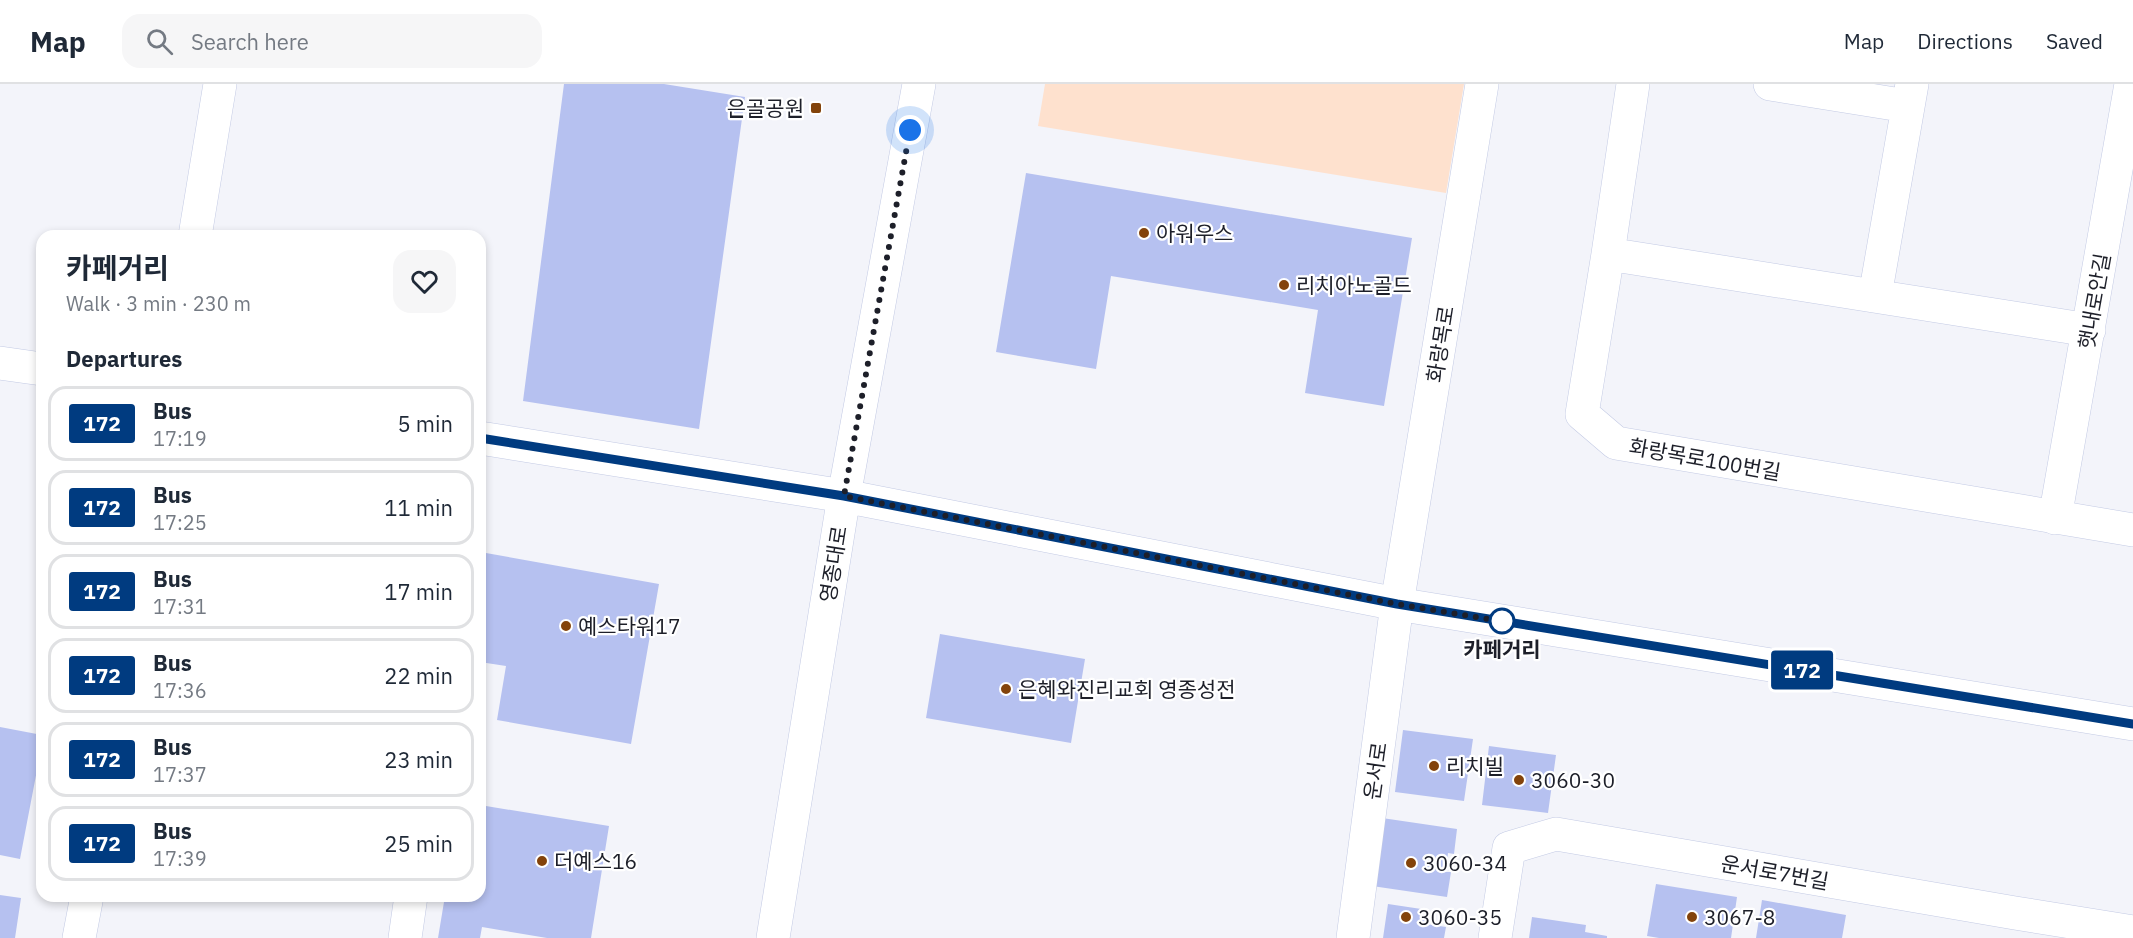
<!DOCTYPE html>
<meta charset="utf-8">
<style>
body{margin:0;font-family:"IBM Plex Sans","Noto Sans KR",sans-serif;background:#f6f6f7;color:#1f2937;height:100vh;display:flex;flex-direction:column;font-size:22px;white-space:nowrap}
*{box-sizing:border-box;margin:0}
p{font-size:20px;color:#747a83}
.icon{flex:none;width:33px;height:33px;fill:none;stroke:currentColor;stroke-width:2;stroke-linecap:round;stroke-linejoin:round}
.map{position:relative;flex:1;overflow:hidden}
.details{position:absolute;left:36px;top:146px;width:450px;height:672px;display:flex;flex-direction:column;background:#fff;border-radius:18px;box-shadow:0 3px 9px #0003}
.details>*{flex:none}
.badge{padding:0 12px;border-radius:4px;font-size:21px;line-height:39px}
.you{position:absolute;width:30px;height:30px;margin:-15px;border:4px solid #fff;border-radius:50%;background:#1a73e8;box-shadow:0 0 0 9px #1a73e833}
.map>.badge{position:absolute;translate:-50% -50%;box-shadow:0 0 0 3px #fff}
h2{padding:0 30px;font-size:22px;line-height:54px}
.round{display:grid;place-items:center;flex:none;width:63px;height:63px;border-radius:18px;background:#f6f6f7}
.head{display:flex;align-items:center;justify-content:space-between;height:102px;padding:0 30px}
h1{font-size:28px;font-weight:700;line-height:45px}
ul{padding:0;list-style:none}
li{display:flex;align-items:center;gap:18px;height:75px;margin:0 12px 9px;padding:0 18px;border:3px solid #e0e1e3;border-radius:18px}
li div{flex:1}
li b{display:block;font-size:22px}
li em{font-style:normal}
li .badge{min-width:66px;font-weight:700;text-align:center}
header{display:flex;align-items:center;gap:36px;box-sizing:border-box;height:84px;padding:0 30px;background:#fff;border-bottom:2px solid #e0e1e3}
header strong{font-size:28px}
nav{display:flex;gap:33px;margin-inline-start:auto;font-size:21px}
.search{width:420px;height:54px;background:#f6f6f7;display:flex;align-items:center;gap:15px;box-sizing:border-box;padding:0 21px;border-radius:18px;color:#747a83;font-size:22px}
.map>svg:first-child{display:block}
</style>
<header>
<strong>Map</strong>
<div class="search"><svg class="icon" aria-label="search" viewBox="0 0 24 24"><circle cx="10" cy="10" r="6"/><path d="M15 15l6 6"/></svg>Search here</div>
<nav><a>Map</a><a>Directions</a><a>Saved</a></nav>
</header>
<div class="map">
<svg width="2133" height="854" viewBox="0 0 2133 854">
<rect width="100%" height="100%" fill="#f3f4fa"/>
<!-- green -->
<path fill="#fee1ce" d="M1045 0H1464L1446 109 1038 42Z"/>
<!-- building -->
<path fill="#b6c1f0" d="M564 0H664L745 13 699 345 523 317Z
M1026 89 1412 154 1384 322 1305 309 1318 226 1111 192 1096 285 996 268Z
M486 469 659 500 631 660 497 636 506 582 480 578V505Z
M940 550 1085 575 1071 659 926 634Z
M0 643 42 651V660L20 775 0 771Z
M1403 646 1473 655 1464 717 1395 708Z
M1489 662 1556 671 1548 729 1482 721Z
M480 721 609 742 591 854H547L482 843 480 854H438L445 812H480Z
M1382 734 1457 745 1454 770 1448 769 1446 788H1451L1447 813 1372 802Z
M1656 800 1737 813 1731 854H1659L1647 852Z
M0 811 21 814 15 854H0Z
M1762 816 1846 831 1842 854H1756Z
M1388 820 1428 826 1426 840 1446 843 1444 854H1383Z
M1532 833 1586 841 1585 848 1607 852V854H1529Z"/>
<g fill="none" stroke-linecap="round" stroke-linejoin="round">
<!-- street casing -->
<g stroke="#c3cae4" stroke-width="34">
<path id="street" d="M1633 0 1608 170 1582 330 1616 359 2133 446
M1770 0 1907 22
M195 152 220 0
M1608 170 2089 246
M1875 212 1912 0
M0 279 42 285
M480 354 844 412
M2055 434 2131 0
M79 854 87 812
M405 854 411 812
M1353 854 1397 520 1482 0
M1495 854 1509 764 1556 750 2015 829 2133 848"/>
</g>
<!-- secondary casing -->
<g stroke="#c3cae4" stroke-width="34">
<path id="secondary" d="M844 412 1397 520 2133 640
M773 854 844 412 919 0"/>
</g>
<!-- street -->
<use href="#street" stroke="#fff" stroke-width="33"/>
<!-- secondary -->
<use href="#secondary" stroke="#fff" stroke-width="33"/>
</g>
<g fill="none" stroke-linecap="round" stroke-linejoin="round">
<!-- line casing -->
<g stroke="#fff" stroke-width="14">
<path id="line" d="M480 354 844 412 1397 520 2133 640"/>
</g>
<!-- line -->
<use href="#line" stroke="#003b80" stroke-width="9"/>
<!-- walk -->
<path stroke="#1d1f29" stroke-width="6" stroke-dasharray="0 10.8" d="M910 46 844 412 1397 520 1512 539 1502 537"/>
</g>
<!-- markers -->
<g fill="#83430b" stroke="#fff" stroke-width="2">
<rect x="810" y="18" width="12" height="12" rx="3"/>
<circle cx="1144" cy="149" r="6"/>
<circle cx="1284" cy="201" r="6"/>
<circle cx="566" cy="542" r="6"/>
<circle cx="1006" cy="605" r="6"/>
<circle cx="1434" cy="682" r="6"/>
<circle cx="1519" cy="696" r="6"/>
<circle cx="542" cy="777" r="6"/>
<circle cx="1411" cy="779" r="6"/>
<circle cx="1406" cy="833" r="6"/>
<circle cx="1692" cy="833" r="6"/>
</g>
<circle fill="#fff" stroke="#003b80" stroke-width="3" cx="1502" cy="537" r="12"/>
<g text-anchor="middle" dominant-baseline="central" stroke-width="4.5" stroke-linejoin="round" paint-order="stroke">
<!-- poi labels -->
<g font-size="21" fill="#1d1f29" stroke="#fff" text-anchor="start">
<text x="804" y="24" text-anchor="end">은골공원</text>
<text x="1156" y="149">아워우스</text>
<text x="1296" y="201">리치아노골드</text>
<text x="578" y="542">예스타워17</text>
<text x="1018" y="605">은혜와진리교회 영종성전</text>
<text x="1446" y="682">리치빌</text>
<text x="1531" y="696">3060-30</text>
<text x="554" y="777">더예스16</text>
<text x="1423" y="779">3060-34</text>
<text x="1418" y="833">3060-35</text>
<text x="1704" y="833">3067-8</text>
</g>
<!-- street labels -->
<g font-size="21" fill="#1d1f29" stroke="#fff">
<text transform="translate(2094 217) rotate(-80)">햇내로안길</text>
<text transform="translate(1440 260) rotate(-81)">화랑목로</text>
<text transform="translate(1705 375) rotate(10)">화랑목로100번길</text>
<text transform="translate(833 480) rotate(-81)">영종대로</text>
<text transform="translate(1375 687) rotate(-82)">운서로</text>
<text transform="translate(1775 788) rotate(10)">운서로7번길</text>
</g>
<!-- stop labels -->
<g font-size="21" font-weight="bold" fill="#1d1f29" stroke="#fff">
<text x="1502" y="565">카페거리</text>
</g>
</g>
</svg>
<div class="you" style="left:910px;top:46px"></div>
<b class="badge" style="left:1802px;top:586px;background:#003b80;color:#fff">172</b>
<section class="details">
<div class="head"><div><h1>카페거리</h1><p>Walk · 3 min · 230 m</p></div><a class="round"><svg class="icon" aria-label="heart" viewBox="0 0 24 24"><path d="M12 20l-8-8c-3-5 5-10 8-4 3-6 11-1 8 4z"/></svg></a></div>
<h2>Departures</h2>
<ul>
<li><span class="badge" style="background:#003b80;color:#fff">172</span><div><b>Bus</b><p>17:19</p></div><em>5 min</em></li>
<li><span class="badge" style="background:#003b80;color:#fff">172</span><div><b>Bus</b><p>17:25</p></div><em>11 min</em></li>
<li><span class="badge" style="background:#003b80;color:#fff">172</span><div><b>Bus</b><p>17:31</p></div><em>17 min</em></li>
<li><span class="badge" style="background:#003b80;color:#fff">172</span><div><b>Bus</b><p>17:36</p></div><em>22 min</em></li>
<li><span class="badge" style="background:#003b80;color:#fff">172</span><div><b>Bus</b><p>17:37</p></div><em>23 min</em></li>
<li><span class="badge" style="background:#003b80;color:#fff">172</span><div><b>Bus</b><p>17:39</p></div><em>25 min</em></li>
</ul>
</section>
</div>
